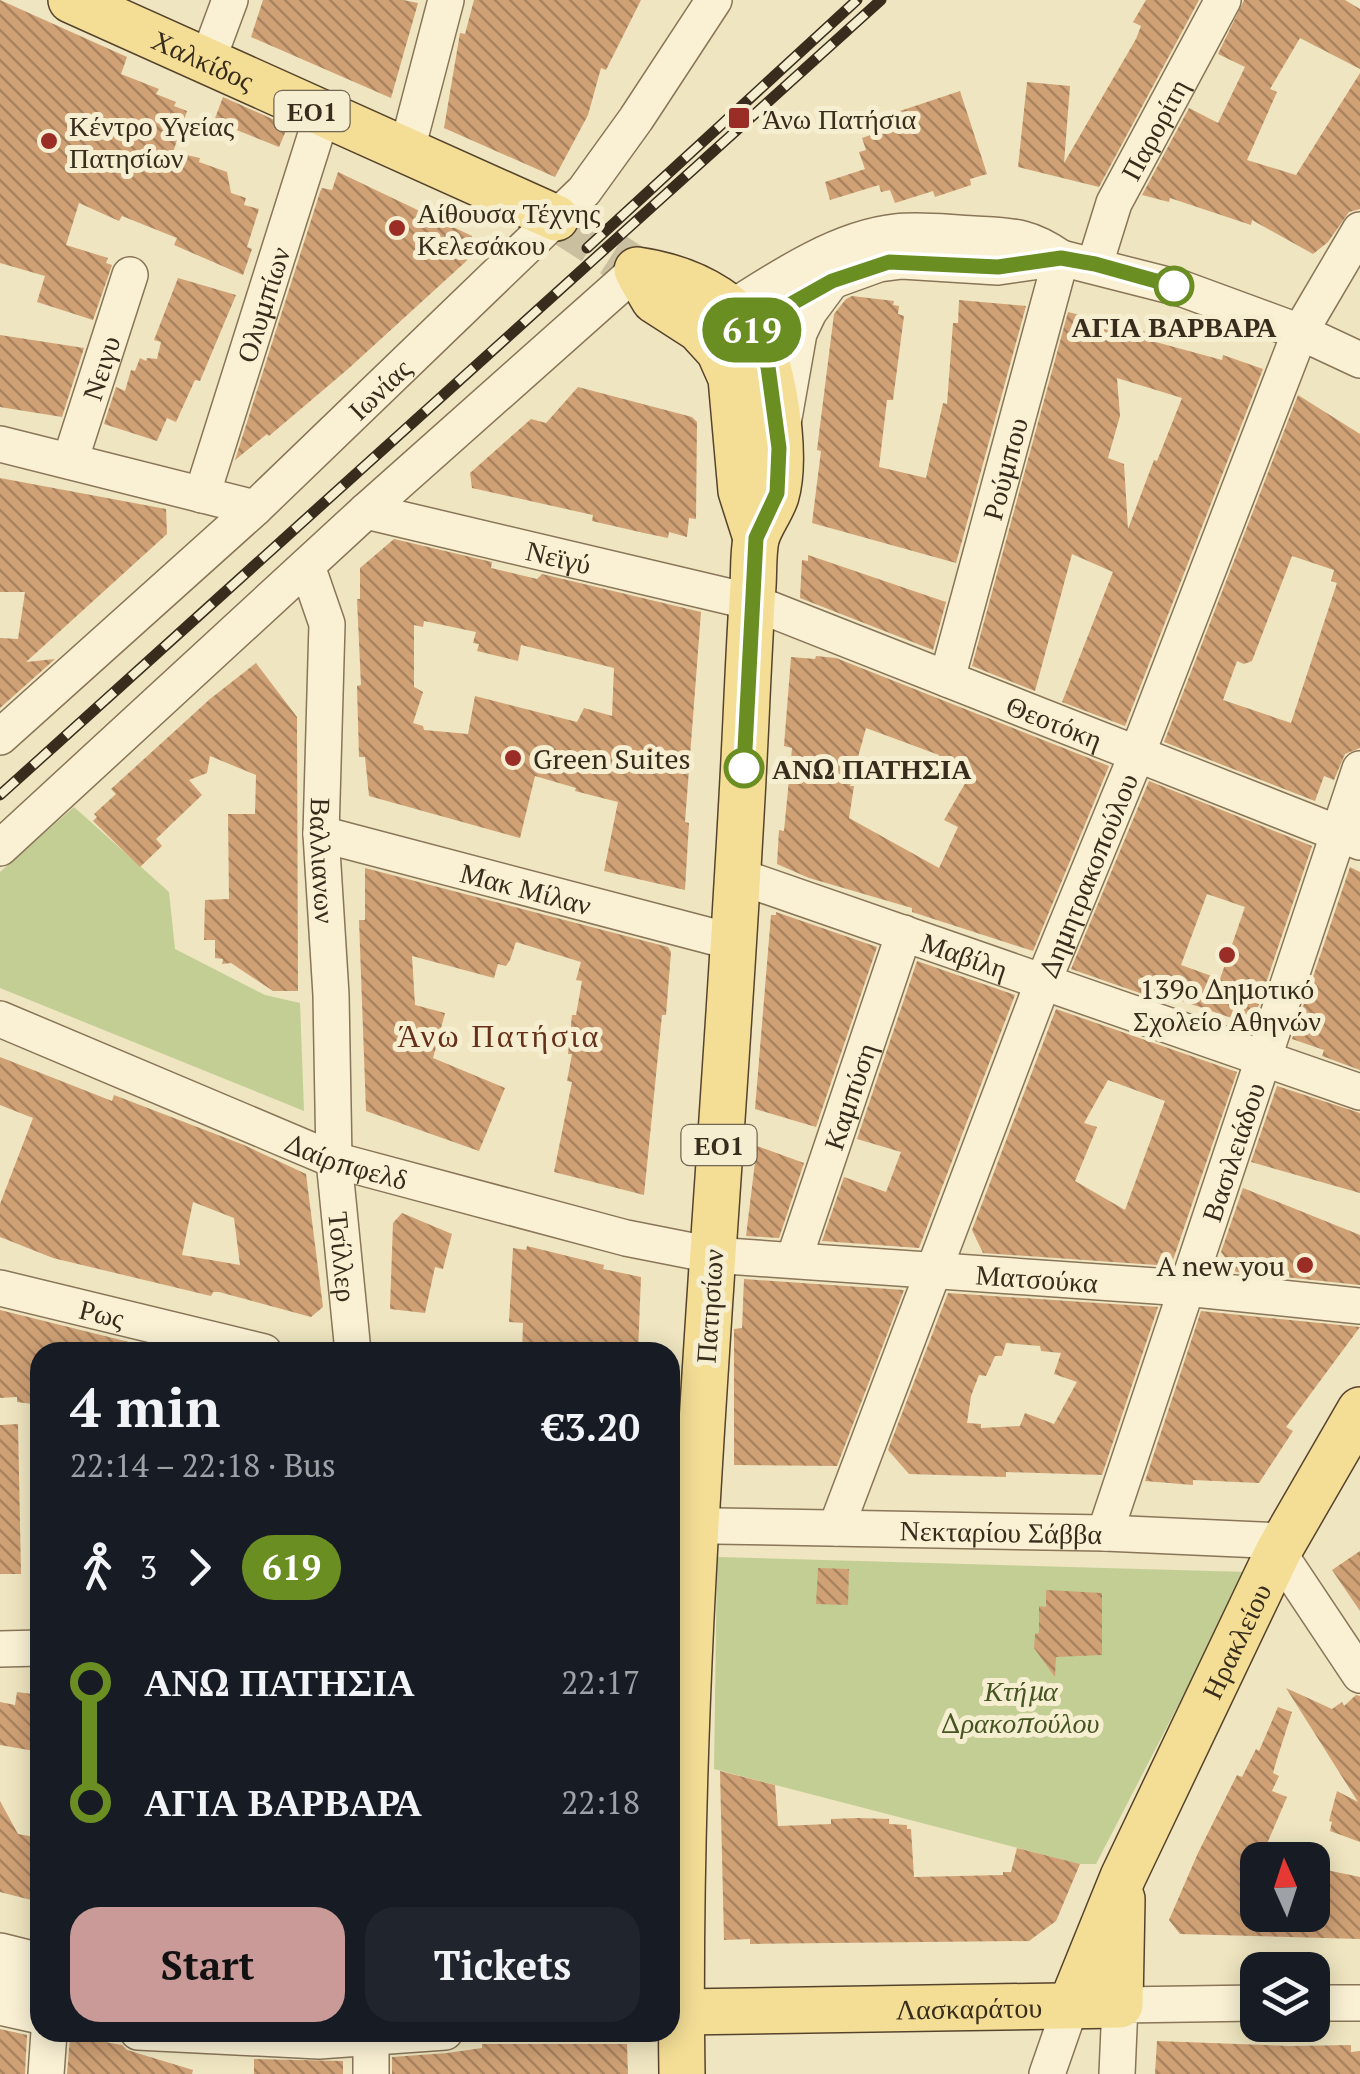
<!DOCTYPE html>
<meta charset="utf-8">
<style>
body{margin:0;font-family:"PT Serif",serif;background:#20242c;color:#f1f3f6;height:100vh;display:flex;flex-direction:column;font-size:38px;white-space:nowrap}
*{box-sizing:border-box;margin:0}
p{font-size:32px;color:#9ea1a6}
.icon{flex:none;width:55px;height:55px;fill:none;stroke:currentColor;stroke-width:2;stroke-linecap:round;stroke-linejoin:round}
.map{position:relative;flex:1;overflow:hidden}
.sheet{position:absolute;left:30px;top:1342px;width:650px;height:700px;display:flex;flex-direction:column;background:#171b24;border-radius:30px;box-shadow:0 5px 25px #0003}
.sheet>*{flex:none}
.badge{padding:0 20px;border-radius:32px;font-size:35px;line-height:65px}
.needle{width:65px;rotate:357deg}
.fabs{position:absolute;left:1240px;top:1842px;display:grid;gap:20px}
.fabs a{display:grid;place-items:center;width:90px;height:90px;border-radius:20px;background:#171b24;box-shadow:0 5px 25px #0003;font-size:50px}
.map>.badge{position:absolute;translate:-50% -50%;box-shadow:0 0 0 5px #fff}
.legs{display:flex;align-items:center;gap:15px;height:110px;padding:0 40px;font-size:32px}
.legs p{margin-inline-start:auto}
.overview{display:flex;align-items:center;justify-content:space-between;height:170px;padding:0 40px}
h1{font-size:55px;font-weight:700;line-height:75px}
.cta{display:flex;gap:20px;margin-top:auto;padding:20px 40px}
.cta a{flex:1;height:115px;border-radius:30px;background:#ca9a98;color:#111;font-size:40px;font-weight:700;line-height:115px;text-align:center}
.cta a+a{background:#20242c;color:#f1f3f6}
ul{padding:0 40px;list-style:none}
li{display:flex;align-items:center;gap:35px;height:120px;font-size:38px}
li i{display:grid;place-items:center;width:15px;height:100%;margin:0 12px;background:currentColor}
li i::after{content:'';width:25px;height:25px;margin:-12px;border:8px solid;border-radius:50%;background:#171b24}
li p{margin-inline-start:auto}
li:first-child i{background:linear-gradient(#0000 50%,currentColor 0)}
li:last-child i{background:linear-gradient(currentColor 50%,#0000 0)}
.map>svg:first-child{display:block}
</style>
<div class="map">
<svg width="1360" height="2074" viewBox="0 0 1360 2074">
<defs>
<pattern id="building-back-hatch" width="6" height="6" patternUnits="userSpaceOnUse" patternTransform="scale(2.5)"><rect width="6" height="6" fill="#cfa175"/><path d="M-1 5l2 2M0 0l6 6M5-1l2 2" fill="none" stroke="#a9835f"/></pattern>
</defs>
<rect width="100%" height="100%" fill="#efe5c0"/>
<!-- green -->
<path fill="#c3ce94" d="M74 807 169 892 175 949 265 995 300 1003 304 1111 0 988V872Z
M717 1557 1247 1572 1096 1864H1079L714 1769Z"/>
<!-- building -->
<path fill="url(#building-back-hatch)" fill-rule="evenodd" d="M0 0 127 57 121 74 159 89 156 94 176 102 174 106 187 111 173 152 200 158 199 162 227 172 231 193 246 198 244 205 259 209 247 247 252 249 243 275 174 245 177 238 122 216 119 221 79 203 66 245 108 258 106 263 112 265 93 320 37 302 45 276 0 263Z
M263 0H403L418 3 391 98 251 37Z
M474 0H641L606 70 601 68 588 115 555 177 444 128 460 33 465 34Z
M1146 0H1199L1099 187 1018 167 1027 82 1070 86 1064 163 1136 39 1141 26 1133 22Z
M1244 0H1345L1360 9V69L1300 38 1270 89 1277 92 1247 160 1296 175 1360 73V209L1349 212 1328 242 1313 254 1252 220 1251 225 1170 198 1169 202 1142 195 1189 108 1218 123 1245 67 1218 54Z
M960 91 987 174 970 179 971 185 935 197 933 191 895 203 890 190 881 192 879 185 830 200 825 182 865 169 859 152 866 150 862 138 871 135 867 122Z
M223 97 288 126 279 147 214 121Z
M338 172 472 236 473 255 348 369 269 436 267 434 235 460 320 192 322 188 332 190Z
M178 278 236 295 200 381 195 380 176 422 167 418 157 441 104 424 116 387 125 391 131 370 135 371 140 358 146 361 147 358 157 359 161 342 154 340Z
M852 296 894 301 893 305 899 306 898 314 904 316 893 400H887L879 467 926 478 943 403 947 404 953 323H958L959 300 1026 306 956 563 812 523 821 451 817 450 834 314 846 299Z
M1068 312 1154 334 1152 341 1222 360 1223 355 1263 369 1125 726 1062 702 1113 572 1072 554 1035 691 972 666ZM1117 378 1182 398 1157 461 1154 460 1128 529 1124 464 1108 458 1120 416Z
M0 335 84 348 62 417 0 407Z
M578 387 692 417 697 422 696 519 689 518 687 537 669 532 668 538 644 533 592 521 593 515 472 488 470 473 531 419 546 423Z
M1298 395 1360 434V748L1345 754 1334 780 1324 776 1315 801 1164 742ZM1292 556 1334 570 1331 581 1337 583 1291 723 1223 700 1237 661 1244 664 1252 661Z
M0 478 166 509 167 534 26 662 55 659 0 708V638L18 639 25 592H0Z
M394 539 492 562 491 568 537 579 542 574 701 612 685 822 689 823 685 890 604 871 618 802 575 791 576 788 535 776 520 838 369 796 365 757H359L357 686 361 685 357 599H360V568ZM424 621 476 632 473 643 479 644 477 651 518 661 521 645 614 668 612 716 584 708 577 722 475 696 468 734 424 730 423 726 413 723 423 692 414 687V625L423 627Z
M808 555 946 602 933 650 800 598 802 560 808 561Z
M816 656 836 658 1109 766 1033 951 912 912V908L809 878 777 864 779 830 784 831 792 748 784 746 791 657 815 659ZM866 728 939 755 938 759 971 773 944 820 958 827 939 868 849 818 854 786H850Z
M256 663 297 717 298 991H273L231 963 222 964 223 959 215 958V940H204L205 900 229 899 228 814H255L256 775 210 756 207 773 189 780 202 795 156 839 162 846 140 867 93 821 97 817 94 814 116 794 111 789 210 699Z
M1149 781 1312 846 1252 1025 1156 992 1154 998 1071 969ZM1207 894 1245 907 1220 979 1181 965Z
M1350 867 1360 872V1070L1322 1056 1324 1050 1292 1039Z
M365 868 668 947 671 952 666 1015H662L644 1195 554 1172 572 1082 567 1081 572 1054H568L572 1015H576L582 981 576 980 581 962 516 942 510 960 506 966 498 964 494 978 412 956 415 1005 445 1013 433 1058 505 1088 479 1151 366 1111 359 920H365Z
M776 912 877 947 816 1127 755 1109 771 915H776Z
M917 961 1015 995 919 1248 822 1241 844 1177 886 1192 901 1152 857 1139Z
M1056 1009 1237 1072 1171 1266 983 1253 972 1230ZM1108 1080 1165 1101 1125 1210 1075 1181 1097 1127 1084 1123Z
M0 1057 112 1101 114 1095 244 1145 306 1174 323 1307 311 1317 219 1292H213L211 1296 53 1258 0 1237V1204L33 1118 0 1105ZM193 1202 234 1218 240 1265 182 1255Z
M1277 1086 1360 1113V1193L1251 1162Z
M757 1146 804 1163 779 1238 746 1236Z
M1243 1188 1360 1235V1285L1236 1272 1221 1252Z
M402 1213 452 1234 443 1269 435 1267 425 1313 390 1309 393 1223Z
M527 1246 604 1265 603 1269 641 1277 638 1352H522L523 1323 509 1322 513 1248 526 1250Z
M744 1279 904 1290 837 1466 734 1465V1329L742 1328Z
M948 1293 1158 1307 1102 1475 1006 1472V1477L909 1474 888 1450ZM1006 1343 1040 1346 1041 1351 1061 1353 1054 1374 1077 1382 1054 1424 1025 1413 1020 1426 981 1428V1424L967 1423 971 1396 979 1375 986 1376 995 1356H1002Z
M0 1310 141 1345 140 1352H40V1405L17 1402V1397L0 1398Z
M1201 1311 1360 1327 1286 1427 1293 1431 1259 1483 1193 1480V1485L1145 1481Z
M18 1424 21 1574H0V1425Z
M1360 1551V1611L1332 1570Z
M818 1568 849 1569 848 1605 816 1604Z
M1046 1590 1102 1593V1655L1056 1657 1055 1677 1034 1648 1035 1634 1039 1633V1606L1046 1607Z
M1286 1688 1332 1709 1342 1702 1344 1706 1356 1695 1360 1696V1842L1330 1831 1332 1822 1329 1821 1337 1791 1358 1802Z
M17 1692 40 1695V1752L0 1745V1702L15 1705Z
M1278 1707 1292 1712 1277 1759 1273 1773 1279 1776 1272 1791 1287 1797 1260 1860H1258V1915H1312V1867L1360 1877V1939L1180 1934 1169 1920 1198 1853 1237 1775 1242 1777 1256 1749 1259 1751Z
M720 1771 775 1785 778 1826 831 1824V1819L858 1818 889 1819V1824L907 1825V1829H911L914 1877 1003 1875V1872H1011L1017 1848 1080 1864 1056 1921 1029 1941 750 1944V1939L724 1940Z
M0 1801 18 1834 40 1838V1883L35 1901 0 1892Z
M0 2029 27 2035 25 2074H0Z
M70 2036 122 2045 127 2050 193 2070 192 2074H67Z
M1157 2041 1289 2046 1351 2045V2052L1360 2051V2074H1155Z
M482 2044H627L628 2074H392V2057L447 2053 482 2048Z
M254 2059 343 2061V2074H254Z"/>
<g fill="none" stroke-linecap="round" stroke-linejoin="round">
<!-- major-tunnel -->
<path stroke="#cac09f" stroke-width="45" stroke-dasharray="45 22" stroke-linecap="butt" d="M556 218 637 270"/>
<!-- minor casing -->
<g stroke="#897558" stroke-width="38">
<g id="minor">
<path d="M207 62 230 0"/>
<path d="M406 153 446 0"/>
<path id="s1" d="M1095 264 1114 203 1223 0"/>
<path d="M710 322C764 288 831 239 896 232 922 229 948 233 974 234 1011 236 1029 235 1061 258"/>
<path d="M730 342 777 310 832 281 879 264 902 261 998 267 1061 258 1183 289 1300 332 1360 360"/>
<path d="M784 418 799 333 809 312 829 285"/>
<path d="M0 444 255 508"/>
<path id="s2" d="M70 461 130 275"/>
<path id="s3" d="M202 495 322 115"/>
<path id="s4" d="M366 511 752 602 1360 842"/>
<path id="s5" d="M307 566 327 624 321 834 331 995 334 1160 353 1352"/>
<path id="s6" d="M947 679 1061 258"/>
<path id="s7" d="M0 737 255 508 584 191 636 119 714 0"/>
<path id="s8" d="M321 834 733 942"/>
<path d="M0 848 366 511 637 270"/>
<path id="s9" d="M738 876 1360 1092"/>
<path id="s10" d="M0 1019 334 1160 626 1238 712 1255 1185 1288 1360 1306"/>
<path id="s11" d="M794 1259 904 933"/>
<path id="s12" d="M0 1288 264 1352"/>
<path id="s13" d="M716 1526 1105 1533 1283 1541"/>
<path id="s14" d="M836 1528 1043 982 1137 754 1300 332 1360 230"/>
<path id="s15" d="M1105 1533 1360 769"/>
<path d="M1278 1552 1360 1675"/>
<path d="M0 1649 40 1648"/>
<path d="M0 1951 40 1961"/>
<path d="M0 1979 40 1988"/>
<path d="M1312 2003H1360"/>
<path d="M0 2007 40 2016"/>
<path d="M138 2032 319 2041 445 2032"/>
<path d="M371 2037V2074"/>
<path d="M46 2074 49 2032"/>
<path d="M1047 2074 1071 2005"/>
<path d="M1117 2074 1120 2005 1258 2003"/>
</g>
</g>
<!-- major casing -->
<g stroke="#56432c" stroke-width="48">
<g id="major">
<path id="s16" d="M71 0 556 218"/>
<path d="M637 270C693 278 751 307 767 364 777 398 786 462 776 496 771 511 760 524 756 539 753 554 754 571 753 586 750 631 748 675 746 719 725 1171 675 1621 682 2074"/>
<path d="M640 276 654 300 699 329 719 351 731 378 741 491 756 538"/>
<path id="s17" d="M1071 2005 1123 1877 1278 1552 1360 1410"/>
<path id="s18" d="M681 2012 1120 2005 1122 1899"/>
</g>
</g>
<!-- minor -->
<use href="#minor" stroke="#faf1d4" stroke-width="35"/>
<!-- major -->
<use href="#major" stroke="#f4de96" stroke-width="45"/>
<!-- rail casing -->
<g stroke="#382c1c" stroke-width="11">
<path id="rail" d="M587 248 857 0
M0 795 881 0"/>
</g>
<!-- rail -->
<use href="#rail" stroke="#f6eed0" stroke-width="8" stroke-dasharray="22" stroke-linecap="butt"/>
</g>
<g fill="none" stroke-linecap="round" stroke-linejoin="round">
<!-- line-1 casing -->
<g stroke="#fff" stroke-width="22">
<path id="line-1" d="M744 768 756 538 777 493 779 448 768 367 750 327 832 281 889 262 998 267 1061 258 1095 264 1174 286"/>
</g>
<!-- line-1 -->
<use href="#line-1" stroke="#6b8e23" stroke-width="15"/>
</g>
<!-- markers -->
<g fill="#9a2d26" stroke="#f6eed0" stroke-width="4">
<rect x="727" y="106" width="24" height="24" rx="5"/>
<circle cx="49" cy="141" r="10"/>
<circle cx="397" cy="228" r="10"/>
<circle cx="513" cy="758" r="10"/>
<circle cx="1227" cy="955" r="10"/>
<circle cx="1305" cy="1265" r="10"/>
</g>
<g fill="#fff" stroke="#6b8e23" stroke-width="5">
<circle cx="1174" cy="286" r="18"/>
<circle cx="744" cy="768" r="18"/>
</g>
<g text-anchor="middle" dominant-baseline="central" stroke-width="10" stroke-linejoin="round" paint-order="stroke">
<!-- shield labels -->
<g fill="#f6eed0" stroke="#716652" stroke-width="2.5">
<rect x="274.5" y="91" width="75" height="40" rx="8"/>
<rect x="681.5" y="1125" width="75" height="40" rx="8"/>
</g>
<g font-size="25" font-weight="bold" fill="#382c1c">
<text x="312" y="111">ΕΟ1</text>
<text x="719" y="1145">ΕΟ1</text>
</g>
<!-- street labels -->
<g font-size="28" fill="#382c1c" stroke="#f6eed0">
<text stroke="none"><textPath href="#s16" startOffset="145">Χαλκίδος</textPath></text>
<text stroke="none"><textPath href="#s1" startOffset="148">Παρορίτη</textPath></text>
<text stroke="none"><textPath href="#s3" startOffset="200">Ολυμπίων</textPath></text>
<text stroke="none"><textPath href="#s2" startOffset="98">Νειγυ</textPath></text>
<text stroke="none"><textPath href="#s7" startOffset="515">Ιωνίας</textPath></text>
<text stroke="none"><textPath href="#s6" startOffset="218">Ρούμπου</textPath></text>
<text stroke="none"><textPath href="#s4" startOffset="198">Νεϊγύ</textPath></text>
<text stroke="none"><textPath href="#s4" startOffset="722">Θεοτόκη</textPath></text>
<text stroke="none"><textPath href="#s5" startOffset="298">Βαλλιανων</textPath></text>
<text stroke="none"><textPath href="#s14" startOffset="700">Δημητρακοπούλου</textPath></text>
<text stroke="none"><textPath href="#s8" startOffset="212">Μακ Μίλαν</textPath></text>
<text stroke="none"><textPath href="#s9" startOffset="240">Μαβίλη</textPath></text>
<text stroke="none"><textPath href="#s11" startOffset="172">Καμπύση</textPath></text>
<text stroke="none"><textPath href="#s15" startOffset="402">Βασιλειάδου</textPath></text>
<text stroke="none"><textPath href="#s10" startOffset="375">Δαίρπφελδ</textPath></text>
<text stroke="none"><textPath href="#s5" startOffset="695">Τσίλλερ</textPath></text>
<text stroke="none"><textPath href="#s10" startOffset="1078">Ματσούκα</textPath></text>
<text transform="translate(709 1306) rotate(-86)">Πατησίων</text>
<text stroke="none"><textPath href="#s12" startOffset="105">Ρως</textPath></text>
<text stroke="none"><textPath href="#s13" startOffset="285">Νεκταρίου Σάββα</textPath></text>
<text stroke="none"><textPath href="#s17" startOffset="400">Ηρακλείου</textPath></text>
<text stroke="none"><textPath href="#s18" startOffset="288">Λασκαράτου</textPath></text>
</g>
<!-- poi labels -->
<g font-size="28" fill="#382c1c" stroke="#f6eed0" text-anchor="start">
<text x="762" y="118">Άνω Πατήσια</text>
<text x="69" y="125">Κέντρο Υγείας<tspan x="69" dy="32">Πατησίων</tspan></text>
<text x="417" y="212">Αίθουσα Τέχνης<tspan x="417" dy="32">Κελεσάκου</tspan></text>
<text x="533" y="758">Green Suites</text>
<text x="1227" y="988" text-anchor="middle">139ο Δημοτικό<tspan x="1227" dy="32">Σχολείο Αθηνών</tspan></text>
<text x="1285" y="1265" text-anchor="end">A new you</text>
</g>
<!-- stop labels -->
<g font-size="28" font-weight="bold" fill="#382c1c" stroke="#f6eed0">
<text x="1174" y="326">ΑΓΙΑ ΒΑΡΒΑΡΑ</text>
<text x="772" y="768" text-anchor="start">ΑΝΩ ΠΑΤΗΣΙΑ</text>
</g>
<!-- park labels -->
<g font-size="28" font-style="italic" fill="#455522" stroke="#f6eed0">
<text x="1021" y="1690">Κτήμα<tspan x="1021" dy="32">Δρακοπούλου</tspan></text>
</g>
<!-- quarter labels -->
<g font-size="32" letter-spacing="2.5" fill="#66301a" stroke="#f6eed0">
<text x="499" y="1035">Άνω Πατήσια</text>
</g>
</g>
</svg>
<div class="fabs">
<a><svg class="needle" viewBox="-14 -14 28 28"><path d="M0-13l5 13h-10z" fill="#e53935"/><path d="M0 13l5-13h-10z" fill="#9ea1a6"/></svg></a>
<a><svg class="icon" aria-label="layers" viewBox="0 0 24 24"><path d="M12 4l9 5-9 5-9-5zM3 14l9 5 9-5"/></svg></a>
</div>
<b class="badge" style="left:752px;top:330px;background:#6b8e23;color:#fff">619</b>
<section class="sheet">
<div class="overview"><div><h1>4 min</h1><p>22:14 – 22:18 · Bus</p></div><b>€3.20</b></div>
<div class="legs"><svg class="icon" aria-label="walk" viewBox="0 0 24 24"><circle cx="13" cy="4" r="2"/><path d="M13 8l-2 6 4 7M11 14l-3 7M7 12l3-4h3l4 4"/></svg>3<svg class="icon" aria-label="forward" viewBox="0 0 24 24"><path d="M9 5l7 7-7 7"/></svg><b class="badge" style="background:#6b8e23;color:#fff">619</b></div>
<ul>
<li><i style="color:#6b8e23"></i><b>ΑΝΩ ΠΑΤΗΣΙΑ</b><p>22:17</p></li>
<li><i style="color:#6b8e23"></i><b>ΑΓΙΑ ΒΑΡΒΑΡΑ</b><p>22:18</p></li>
</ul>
<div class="cta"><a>Start</a><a>Tickets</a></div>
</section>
</div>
